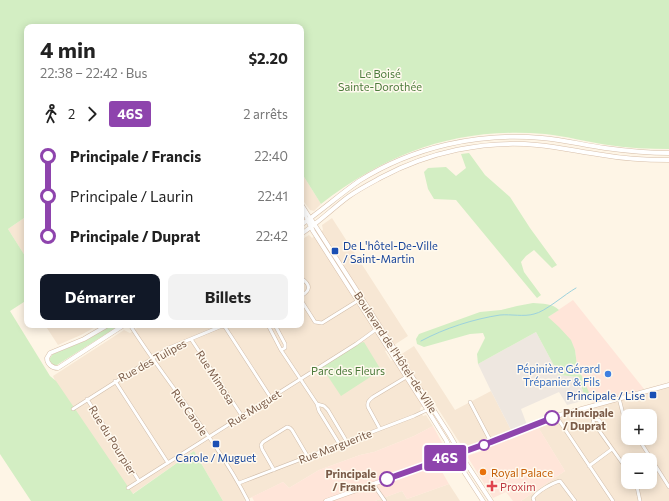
<!DOCTYPE html>
<html lang="fr">
<meta charset="utf-8">
<style>
body{margin:0;font-family:Commissioner,sans-serif;background:#f2f2f2;color:#222;height:100vh;display:flex;flex-direction:column;font-size:15px;white-space:nowrap}
*{box-sizing:border-box;margin:0}
p{font-size:13px;color:#767676}
.icon{flex:none;width:22px;height:22px;fill:none;stroke:currentColor;stroke-width:2;stroke-linecap:round;stroke-linejoin:round}
.map{position:relative;flex:1;overflow:hidden}
.details{position:absolute;left:24px;top:24px;width:280px;height:304px;display:flex;flex-direction:column;background:#fff;border-radius:8px;box-shadow:0 2px 10px #0003}
.details>*{flex:none}
.badge{padding:0 8px;border-radius:3px;font-size:14px;line-height:26px}
.buttons{position:absolute;left:621px;top:409px;display:grid;gap:8px}
.buttons a{display:grid;place-items:center;width:36px;height:36px;border-radius:8px;background:#fff;box-shadow:0 2px 10px #0003;font-size:20px}
.map>.badge{position:absolute;translate:-50% -50%;box-shadow:0 0 0 2px #fff}
.legs{display:flex;align-items:center;gap:6px;height:44px;padding:0 16px;font-size:13px}
.legs p{margin-inline-start:auto}
.headline{display:flex;align-items:center;justify-content:space-between;height:68px;padding:0 16px}
h1{font-size:22px;font-weight:700;line-height:30px}
.action{display:flex;gap:8px;margin-top:auto;padding:8px 16px}
.action a{flex:1;height:46px;border-radius:8px;background:#111827;color:#fff;font-size:16px;font-weight:700;line-height:46px;text-align:center}
.action a+a{background:#f2f2f2;color:#222}
ul{padding:0 16px;list-style:none}
li{display:flex;align-items:center;gap:14px;height:40px;font-size:15px}
li i{display:grid;place-items:center;width:6px;height:100%;margin:0 5px;background:currentColor}
li i::after{content:'';width:10px;height:10px;margin:-5px;border:3px solid;border-radius:50%;background:#fff}
li p{margin-inline-start:auto}
li:first-child i{background:linear-gradient(#0000 50%,currentColor 0)}
li:last-child i{background:linear-gradient(currentColor 50%,#0000 0)}
.map>svg:first-child{display:block}
</style>
<div class="map">
<svg width="669" height="501" viewBox="0 0 669 501">
<rect width="100%" height="100%" fill="#fef5e6"/>
<!-- residential -->
<path fill="#f7e7d4" fill-rule="evenodd" d="M301 172 321 204 314 211 310 210 304 202 301 204Z
M27 216V259L8 229Z
M332 218 408 336 385 351 391 361 414 346 455 410 491 391 512 432 463 448 433 401 421 407 420 409 423 416 426 415 433 426 414 436 374 452 360 455 319 470 289 488 283 482 244 501H223L194 451 131 495 58 387 53 376 124 330 130 333 137 328V325H301V240L309 235 312 238 323 230 322 225Z
M45 325H99L81 335 58 345Z
M669 385V501H521L565 471 536 424 556 416ZM628 416H650V438H628ZM628 460H650V482H628Z
M449 484 460 501H375L402 491 407 499Z"/>
<!-- commercial -->
<path fill="#ffe5d9" d="M573 300 644 389 593 403 577 365 575 350 548 317Z
M433 426 447 452 446 454 434 458 449 484 407 499 402 491 375 501H254L252 497 283 482 289 488 319 470 360 455 374 452 414 436Z
M538 427 565 471 521 501H513L506 492 493 498 467 456 482 451 487 449V448Z"/>
<!-- industrial -->
<path fill="#eee7e0" d="M536 332 559 375 578 377 586 400 567 405 559 392 521 409 527 425 512 432 491 391 478 364Z"/>
<!-- green -->
<path fill="#d3eec3" d="M0 0H669V149C649 149 629 148 608 145 587 142 566 136 545 134 458 127 390 151 321 204L301 172V27H27V216L8 229 27 259V300L10 311 50 376 56 381 133 494 194 451 223 501H31L0 454Z
M469 153 485 175 510 197 530 228 557 265 552 268 534 250 526 256 521 262 524 272 541 295 537 298 456 200 434 199 428 189 424 172 428 168 446 167 456 176 466 168 461 154Z
M533 303C542 304 552 303 559 310L548 317 559 327 571 340 575 350 577 365 591 397 586 400 578 377 559 375 536 332 478 364 477 354 485 338 483 333 470 334 424 347 417 344 416 339 419 334 480 312 501 310 517 306Z
M112 325H120L57 365H54L50 362V358L53 354 87 340Z
M364 342 381 370 341 396 321 366 356 344Z"/>
<g fill="none" stroke-linecap="round" stroke-linejoin="round">
<!-- stream -->
<path stroke="#9dd2dd" stroke-width="1" d="M421 341C445 328 474 319 500 315 511 314 524 317 534 314 545 312 565 294 576 288"/>
<!-- street casing -->
<g stroke="#d1bdaa" stroke-width="4">
<path id="street" d="M301 203 311 219
M301 207 308 221
M301 278C311 285 311 290 301 296
M301 300 315 322 322 323 359 300
M130 325C167 384 216 438 248 501
M268 325 281 350 317 404 319 411 340 445
M275 325 285 344V348L281 350
M191 339 242 416
M115 381 168 463
M619 398 623 414 628 422
M87 399 139 481
M470 402 491 442
M317 404 324 406 328 410 347 442
M73 409 169 348 222 326 225 327 271 398
M556 416 613 501
M380 429 368 407C367 402 369 400 373 397L408 376
M600 431 601 424 599 420 594 419 593 422 628 471
M638 438 669 487
M589 466 612 449
M274 470 262 449 261 445 263 442 287 427 290 428 292 430 308 457
M636 482 640 501
M239 483 414 416 429 409
M373 484 385 501
M128 488 356 344 378 328
M534 501 533 498C538 491 552 483 560 481L575 501"/>
</g>
<!-- secondary casing -->
<g stroke="#d7bfaa" stroke-width="5">
<path id="secondary" d="M311 219 449 434 464 460 491 501
M308 221 313 231 425 406 446 440 455 458 483 501
M301 225C321 211 339 195 359 181 413 147 479 132 542 138 564 140 584 145 605 148 627 151 648 153 669 153
M301 234C318 223 332 209 348 197 359 189 371 183 382 177 429 152 484 140 537 145 559 147 581 152 603 155 625 159 647 160 669 160
M108 325 84 339 50 353 47 358C47 364 52 368 58 368L124 325
M326 501 491 442 556 416 669 385"/>
</g>
<!-- street -->
<use href="#street" stroke="#fff" stroke-width="3"/>
<!-- secondary -->
<use href="#secondary" stroke="#fff" stroke-width="4"/>
</g>
<g fill="none" stroke-linecap="round" stroke-linejoin="round">
<!-- line-1 casing -->
<g stroke="#fff" stroke-width="9">
<path id="line-1" d="M387 479 491 442 552 418"/>
</g>
<!-- line-1 -->
<use href="#line-1" stroke="#8e44ad" stroke-width="6"/>
</g>
<!-- markers -->
<g fill="#1a4fb4" stroke="#fff9ee" stroke-width="1.5">
<rect x="331" y="247" width="8" height="8" rx="2"/>
<rect x="649" y="391" width="8" height="8" rx="2"/>
<rect x="212" y="440" width="8" height="8" rx="2"/>
</g>
<circle fill="#3f7fe0" stroke="#fff9ee" stroke-width="1.5" cx="608" cy="374" r="4"/>
<g fill="#fff" stroke="#8e44ad" stroke-width="2">
<circle cx="552" cy="418" r="7"/>
<circle cx="484" cy="445" r="5"/>
<circle cx="387" cy="479" r="7"/>
</g>
<circle fill="#e8710a" stroke="#fff9ee" stroke-width="1.5" cx="483" cy="472" r="4"/>
<path fill="#e0444e" stroke="#fff9ee" stroke-width="1.5" d="M490 480h4v4h4v4h-4v4h-4v-4h-4v-4h4z"/>
<g text-anchor="middle" dominant-baseline="central" stroke-width="3" stroke-linejoin="round" paint-order="stroke">
<!-- park labels -->
<g font-size="11" fill="#4d7b3c" stroke="#fff9ee">
<text x="380" y="73">Le Boisé<tspan x="380" dy="13">Sainte-Dorothée</tspan></text>
<text x="348" y="370">Parc des Fleurs</text>
</g>
<!-- transit labels -->
<g font-size="11" fill="#164399" stroke="#fff9ee" text-anchor="start">
<text x="343" y="245">De L'hôtel-De-Ville<tspan x="343" dy="13">/ Saint-Martin</tspan></text>
<text x="645" y="395" text-anchor="end">Principale / Lise</text>
<text x="216" y="457" text-anchor="middle">Carole / Muguet</text>
</g>
<!-- street labels -->
<g font-size="11" fill="#7a5b48" stroke="#fff9ee">
<text transform="translate(396 352) rotate(57)">Boulevard de l'Hôtel-de-Ville</text>
<text transform="translate(152 360) rotate(-29)">Rue des Tulipes</text>
<text transform="translate(216 377) rotate(57)">Rue Mimosa</text>
<text transform="translate(254 408) rotate(-32)">Rue Muguet</text>
<text transform="translate(190 412) rotate(55)">Rue Carole</text>
<text transform="translate(113 440) rotate(58)">Rue du Pourpier</text>
<text transform="translate(335 446) rotate(-21)">Rue Marguerite</text>
</g>
<!-- shop labels -->
<g font-size="11" fill="#366cbe" stroke="#fff9ee" text-anchor="end">
<text x="600" y="368">Pépinière Gérard<tspan x="600" dy="13">Trépanier &amp; Fils</tspan></text>
</g>
<!-- stop labels -->
<g font-size="11" font-weight="bold" fill="#7a5b48" stroke="#fff9ee" text-anchor="start">
<text x="563" y="412">Principale<tspan x="563" dy="13">/ Duprat</tspan></text>
<text x="376" y="473" text-anchor="end">Principale<tspan x="376" dy="13">/ Francis</tspan></text>
</g>
<!-- food labels -->
<g font-size="11" fill="#c56008" stroke="#fff9ee" text-anchor="start">
<text x="491" y="472">Royal Palace</text>
</g>
<!-- health labels -->
<g font-size="11" fill="#be3a42" stroke="#fff9ee" text-anchor="start">
<text x="500" y="486">Proxim</text>
</g>
</g>
</svg>
<div class="buttons">
<a>+</a>
<a>−</a>
</div>
<b class="badge" style="left:445px;top:458px;background:#8e44ad;color:#fff">46S</b>
<section class="details">
<div class="headline"><div><h1>4 min</h1><p>22:38 – 22:42 · Bus</p></div><b>$2.20</b></div>
<div class="legs"><svg class="icon" aria-label="walk" viewBox="0 0 24 24"><circle cx="13" cy="4" r="2"/><path d="M13 8l-2 6 4 7M11 14l-3 7M7 12l3-4h3l4 4"/></svg>2<svg class="icon" aria-label="forward" viewBox="0 0 24 24"><path d="M9 5l7 7-7 7"/></svg><b class="badge" style="background:#8e44ad;color:#fff">46S</b><p>2 arrêts</p></div>
<ul>
<li><i style="color:#8e44ad"></i><b>Principale / Francis</b><p>22:40</p></li>
<li><i style="color:#8e44ad"></i><span>Principale / Laurin</span><p>22:41</p></li>
<li><i style="color:#8e44ad"></i><b>Principale / Duprat</b><p>22:42</p></li>
</ul>
<div class="action"><a>Démarrer</a><a>Billets</a></div>
</section>
</div>
